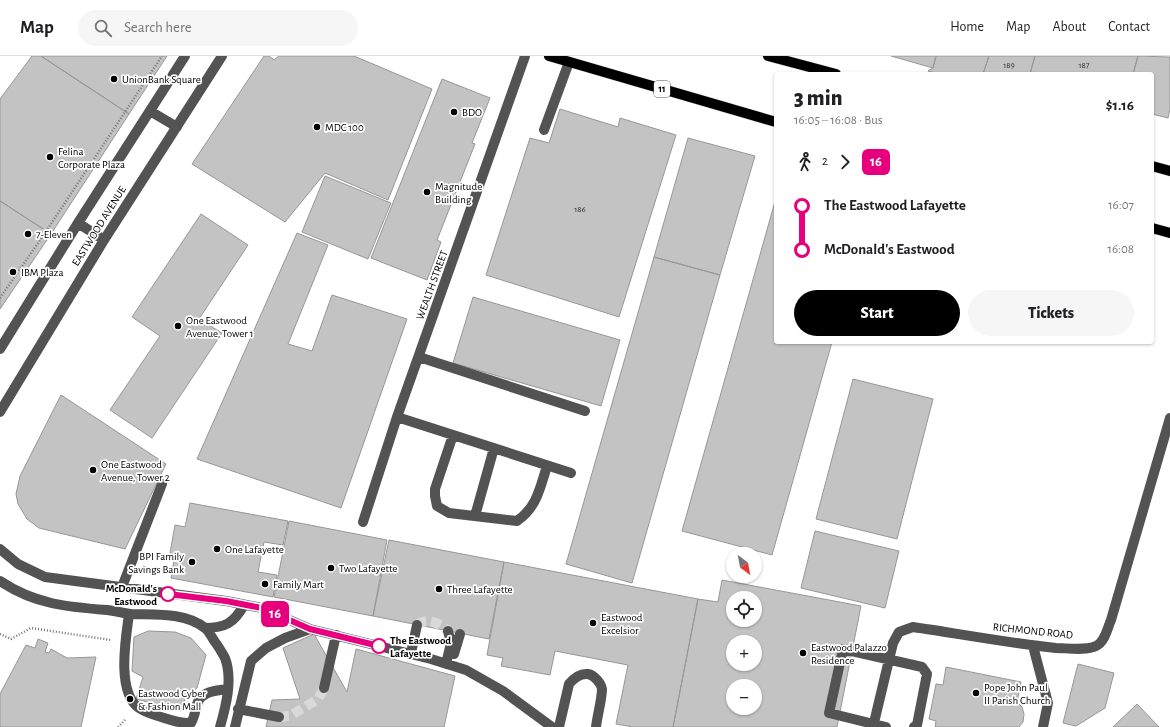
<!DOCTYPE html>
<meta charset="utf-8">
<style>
body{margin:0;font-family:"Alegreya Sans",sans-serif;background:#f6f6f6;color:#202124;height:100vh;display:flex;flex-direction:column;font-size:15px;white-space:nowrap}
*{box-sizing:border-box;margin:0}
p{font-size:13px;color:#757577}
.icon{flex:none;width:22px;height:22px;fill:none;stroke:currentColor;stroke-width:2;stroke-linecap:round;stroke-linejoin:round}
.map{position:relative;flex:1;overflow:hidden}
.details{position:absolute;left:774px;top:16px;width:380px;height:272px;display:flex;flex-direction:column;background:#fff;border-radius:4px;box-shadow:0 1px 3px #0004}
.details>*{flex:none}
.badge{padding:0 8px;border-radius:6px;font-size:14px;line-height:26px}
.needle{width:26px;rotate:148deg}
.fabs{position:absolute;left:726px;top:491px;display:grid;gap:8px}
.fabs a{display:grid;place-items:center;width:36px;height:36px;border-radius:50%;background:#fff;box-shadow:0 1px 3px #0004;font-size:20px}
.map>.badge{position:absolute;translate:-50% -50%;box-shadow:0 0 0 2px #fff}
.legs{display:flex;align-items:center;gap:6px;height:44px;padding:0 20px;font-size:13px}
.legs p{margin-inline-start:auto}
.overview{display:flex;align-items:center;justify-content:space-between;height:68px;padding:0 20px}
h1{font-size:22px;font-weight:800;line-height:30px}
.action{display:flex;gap:8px;margin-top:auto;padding:8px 20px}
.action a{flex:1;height:46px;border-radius:24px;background:#000;color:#fff;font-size:16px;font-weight:800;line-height:46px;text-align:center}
.action a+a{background:#f6f6f6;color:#202124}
ul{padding:0 20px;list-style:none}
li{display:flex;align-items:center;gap:14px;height:44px;font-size:15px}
li i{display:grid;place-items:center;width:6px;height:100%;margin:0 5px;background:currentColor}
li i::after{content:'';width:10px;height:10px;margin:-5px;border:3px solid;border-radius:50%;background:#fff}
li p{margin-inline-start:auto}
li:first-child i{background:linear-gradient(#0000 50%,currentColor 0)}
li:last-child i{background:linear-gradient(currentColor 50%,#0000 0)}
header{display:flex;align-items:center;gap:24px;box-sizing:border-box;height:56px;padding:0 20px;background:#fff;border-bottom:1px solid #e0e0e0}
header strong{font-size:19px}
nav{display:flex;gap:22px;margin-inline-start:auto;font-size:14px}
.search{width:280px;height:36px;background:#f6f6f6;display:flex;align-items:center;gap:10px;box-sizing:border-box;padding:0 14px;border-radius:22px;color:#757577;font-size:15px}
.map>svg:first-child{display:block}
</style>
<header>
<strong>Map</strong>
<div class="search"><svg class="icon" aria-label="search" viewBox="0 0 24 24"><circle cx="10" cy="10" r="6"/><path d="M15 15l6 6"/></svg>Search here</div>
<nav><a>Home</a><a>Map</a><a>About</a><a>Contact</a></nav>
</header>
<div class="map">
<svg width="1170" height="671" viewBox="0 0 1170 671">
<rect width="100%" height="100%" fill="#fff"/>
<!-- building -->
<path fill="#c3c3c3" stroke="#979797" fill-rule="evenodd" d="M32 0H41L129 58 51 178 0 145V43Z
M41 0H167L129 58Z
M264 0H269L274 4 279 0H354L432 33 388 144 325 117 285 166 192 108Z
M891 0H936L933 12Z
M936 0H989L983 18H939L928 15 933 12Z
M989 0H1035L1030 18H983Z
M1035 0H1138L1133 18H1030Z
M1138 0 1170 1V53L1168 62 1152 58V18H1133Z
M442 23 490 42 472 87 475 88 437 184 441 186 427 224 371 202Z
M560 53 618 71 620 62 676 79 619 261 486 219 530 82 549 87Z
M688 82 755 100 720 219 654 201Z
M325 120 391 147 368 203 302 176Z
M776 142V286H832L772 499 682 475Z
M0 145 51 178 0 253Z
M201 158 248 189 199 263 222 277 152 382 110 354 160 280 132 261Z
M297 177 328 189 288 288 312 295 332 239 407 263 341 452 197 403Z
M654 201 720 219 632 527 566 508Z
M473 241 620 284 601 350 453 307Z
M853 323 933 343 897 483 816 463Z
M61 339 166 408 125 493 39 472 27 463 18 448 16 438 20 420Z
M190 447 288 465 283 489 264 486 258 516 277 519 273 541 171 522 175 498 170 497 175 469 185 471Z
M289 465 387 484 373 560 274 541Z
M815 475 899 495 885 552 801 532Z
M389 484 504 506 489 583 373 560Z
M504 506 698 543 673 671H633L616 668 628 609 555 595 550 619 501 610 503 602 487 599Z
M722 524 861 550 837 671H673L698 543 718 546ZM733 542H755V564H733ZM733 586H755V608H733ZM733 630H755V652H733Z
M148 575 175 576 191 582 206 599 197 632 186 640 181 655 136 643 143 621 132 615 134 581Z
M314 578 347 636 356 593 455 620 444 671H266L272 644 300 643 283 592Z
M38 583 48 587 45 596 49 597 51 593 67 602 96 601 81 671H0V638L26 589 35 592Z
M1078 608 1114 617 1105 652 1076 670 1063 667Z
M946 611 1021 626 1017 646 1022 651 1024 658 1023 666 1019 671H935L936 665 929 663 936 628 943 629Z
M1137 648 1159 671H1113Z"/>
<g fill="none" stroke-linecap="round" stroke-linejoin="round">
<!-- minor-tunnel -->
<path stroke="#d9d9d9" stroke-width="10" stroke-dasharray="10 5" stroke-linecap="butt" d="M417 569C426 561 440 567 448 575
M279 661 290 660 318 643 324 632"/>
<!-- major casing -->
<g stroke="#dbdbdb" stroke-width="11">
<path id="major" d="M549 0 776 66
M768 0 836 18
M1152 110 1170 115
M1152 172 1170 177"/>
</g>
<!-- path -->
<path stroke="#757575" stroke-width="2.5" stroke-dasharray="1 2" stroke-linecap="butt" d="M0 242 45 177 162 0
M0 578 11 583 31 572 111 584
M118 671 125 664"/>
<!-- minor -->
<path stroke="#535353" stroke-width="10" d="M150 55 177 71
M544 74 569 6
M78 167 104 184
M0 293 78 167 185 0
M419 301 585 355
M0 356 104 184 222 0
M397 361 571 417
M453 379 435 433V440L437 450 449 457 517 465C537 451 540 432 547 410
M475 460 494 392
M363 466 397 361 525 0
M0 493 18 508 45 521 226 545 262 552 310 573 431 603 466 614 503 635 552 671
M0 525C34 548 67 551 107 554 115 555 123 557 131 558 154 559 185 556 205 572 209 575 212 582 215 586 219 591 222 597 225 602 233 623 226 650 220 671
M122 531 162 428
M129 558C126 581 116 636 139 652 145 656 154 659 161 661 171 664 180 668 191 667 195 660 195 655 197 648 201 635 216 635 227 633
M205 572C225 572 234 567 244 549
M1033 590 1048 647 1043 671
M411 597 417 569
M454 598 460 578
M446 608 451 587 448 575
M324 632 336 579
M238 653 279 661
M235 671 251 605 266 592 285 582 310 573
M559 671 569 628C574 622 580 617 588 618 594 619 601 627 602 633 602 643 597 661 596 671
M873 671 893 587 899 576 913 571C961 578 1008 587 1056 592 1066 592 1086 595 1096 590 1105 586 1107 573 1111 564L1170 362
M886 671 829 657 843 593 922 611 927 618 917 669 914 671"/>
<!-- major -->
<use href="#major" stroke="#000" stroke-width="10"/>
</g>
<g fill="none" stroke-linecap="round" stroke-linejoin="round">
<!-- line-1 casing -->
<g stroke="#fff" stroke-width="9">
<path id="line-1" d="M168 538 226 545 262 552 310 573 379 590"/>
</g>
<!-- line-1 -->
<use href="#line-1" stroke="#e6007e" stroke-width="6"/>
</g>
<!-- markers -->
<g fill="#000" stroke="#fff" stroke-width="1.5">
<circle cx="114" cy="23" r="4"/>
<circle cx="454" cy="56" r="4"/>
<circle cx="317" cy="71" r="4"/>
<circle cx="50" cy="101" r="4"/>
<circle cx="427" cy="136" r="4"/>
<circle cx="28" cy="178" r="4"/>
<circle cx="13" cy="216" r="4"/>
<circle cx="178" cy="270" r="4"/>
<circle cx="93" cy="414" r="4"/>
<circle cx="217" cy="493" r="4"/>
<circle cx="192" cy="506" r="4"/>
<circle cx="331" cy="512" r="4"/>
<circle cx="265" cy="528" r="4"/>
<circle cx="439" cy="533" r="4"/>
<circle cx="593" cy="567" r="4"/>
<circle cx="803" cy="597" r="4"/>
<circle cx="976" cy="637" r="4"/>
<circle cx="130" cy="643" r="4"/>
</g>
<g fill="#fff" stroke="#e6007e" stroke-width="2">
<circle cx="168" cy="538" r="7"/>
<circle cx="379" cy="590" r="7"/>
</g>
<g text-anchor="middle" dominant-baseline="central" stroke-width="3.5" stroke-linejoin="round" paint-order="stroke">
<!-- number labels -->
<g font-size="9" fill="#313131">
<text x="1009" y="9">189</text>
<text x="1084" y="9">187</text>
<text x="580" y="153">186</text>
</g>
<!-- shield labels -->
<rect fill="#fff" stroke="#4c4c4c" stroke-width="1" x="654" y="25" width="16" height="16" rx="3"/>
<g font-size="10" font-weight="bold" fill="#000">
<text x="662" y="33">11</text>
</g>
<!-- poi labels -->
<g font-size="11" fill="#000" stroke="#fff" text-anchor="start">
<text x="122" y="23">UnionBank Square</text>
<text x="462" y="56">BDO</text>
<text x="325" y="71">MDC 100</text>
<text x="58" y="95">Felina<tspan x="58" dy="13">Corporate Plaza</tspan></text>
<text x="435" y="130">Magnitude<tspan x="435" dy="13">Building</tspan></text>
<text x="36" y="178">7-Eleven</text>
<text x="21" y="216">IBM Plaza</text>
<text x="186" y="264">One Eastwood<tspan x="186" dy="13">Avenue, Tower 1</tspan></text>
<text x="101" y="408">One Eastwood<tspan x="101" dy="13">Avenue, Tower 2</tspan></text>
<text x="225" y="493">One Lafayette</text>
<text x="184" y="500" text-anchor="end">BPI Family<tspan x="184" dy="13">Savings Bank</tspan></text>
<text x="339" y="512">Two Lafayette</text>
<text x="273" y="528">Family Mart</text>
<text x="447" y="533">Three Lafayette</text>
<text x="601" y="561">Eastwood<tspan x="601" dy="13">Excelsior</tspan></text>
<text x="811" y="591">Eastwood Palazzo<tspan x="811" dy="13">Residence</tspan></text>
<text x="984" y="631">Pope John Paul<tspan x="984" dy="13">II Parish Church</tspan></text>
<text x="138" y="637">Eastwood Cyber<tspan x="138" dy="13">&amp; Fashion Mall</tspan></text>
</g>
<!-- street labels -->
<g font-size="11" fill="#000" stroke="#fff">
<text transform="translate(99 170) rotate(-58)">EASTWOOD AVENUE</text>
<text transform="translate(432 229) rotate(-70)">WEALTH STREET</text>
<text transform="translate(1033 575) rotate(6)">RICHMOND ROAD</text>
</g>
<!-- stop labels -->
<g font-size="11" font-weight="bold" fill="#000" stroke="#fff" text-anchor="end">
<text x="157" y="532">McDonald's<tspan x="157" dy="13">Eastwood</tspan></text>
<text x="390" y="584" text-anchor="start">The Eastwood<tspan x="390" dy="13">Lafayette</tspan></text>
</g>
</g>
</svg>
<div class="fabs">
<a><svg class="needle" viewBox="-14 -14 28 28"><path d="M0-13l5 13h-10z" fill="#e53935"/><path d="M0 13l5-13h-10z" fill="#757577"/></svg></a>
<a><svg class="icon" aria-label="locate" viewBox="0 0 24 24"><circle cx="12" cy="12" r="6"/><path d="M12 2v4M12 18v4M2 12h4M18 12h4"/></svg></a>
<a>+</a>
<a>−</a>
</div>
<b class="badge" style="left:275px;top:558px;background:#e6007e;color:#fff">16</b>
<section class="details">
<div class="overview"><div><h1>3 min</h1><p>16:05 – 16:08 · Bus</p></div><b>$1.16</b></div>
<div class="legs"><svg class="icon" aria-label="walk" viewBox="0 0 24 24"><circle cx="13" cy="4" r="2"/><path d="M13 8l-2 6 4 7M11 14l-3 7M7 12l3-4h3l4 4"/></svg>2<svg class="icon" aria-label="forward" viewBox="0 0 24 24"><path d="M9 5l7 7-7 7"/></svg><b class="badge" style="background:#e6007e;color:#fff">16</b></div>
<ul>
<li><i style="color:#e6007e"></i><b>The Eastwood Lafayette</b><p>16:07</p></li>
<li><i style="color:#e6007e"></i><b>McDonald's Eastwood</b><p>16:08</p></li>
</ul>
<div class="action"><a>Start</a><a>Tickets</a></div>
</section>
</div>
